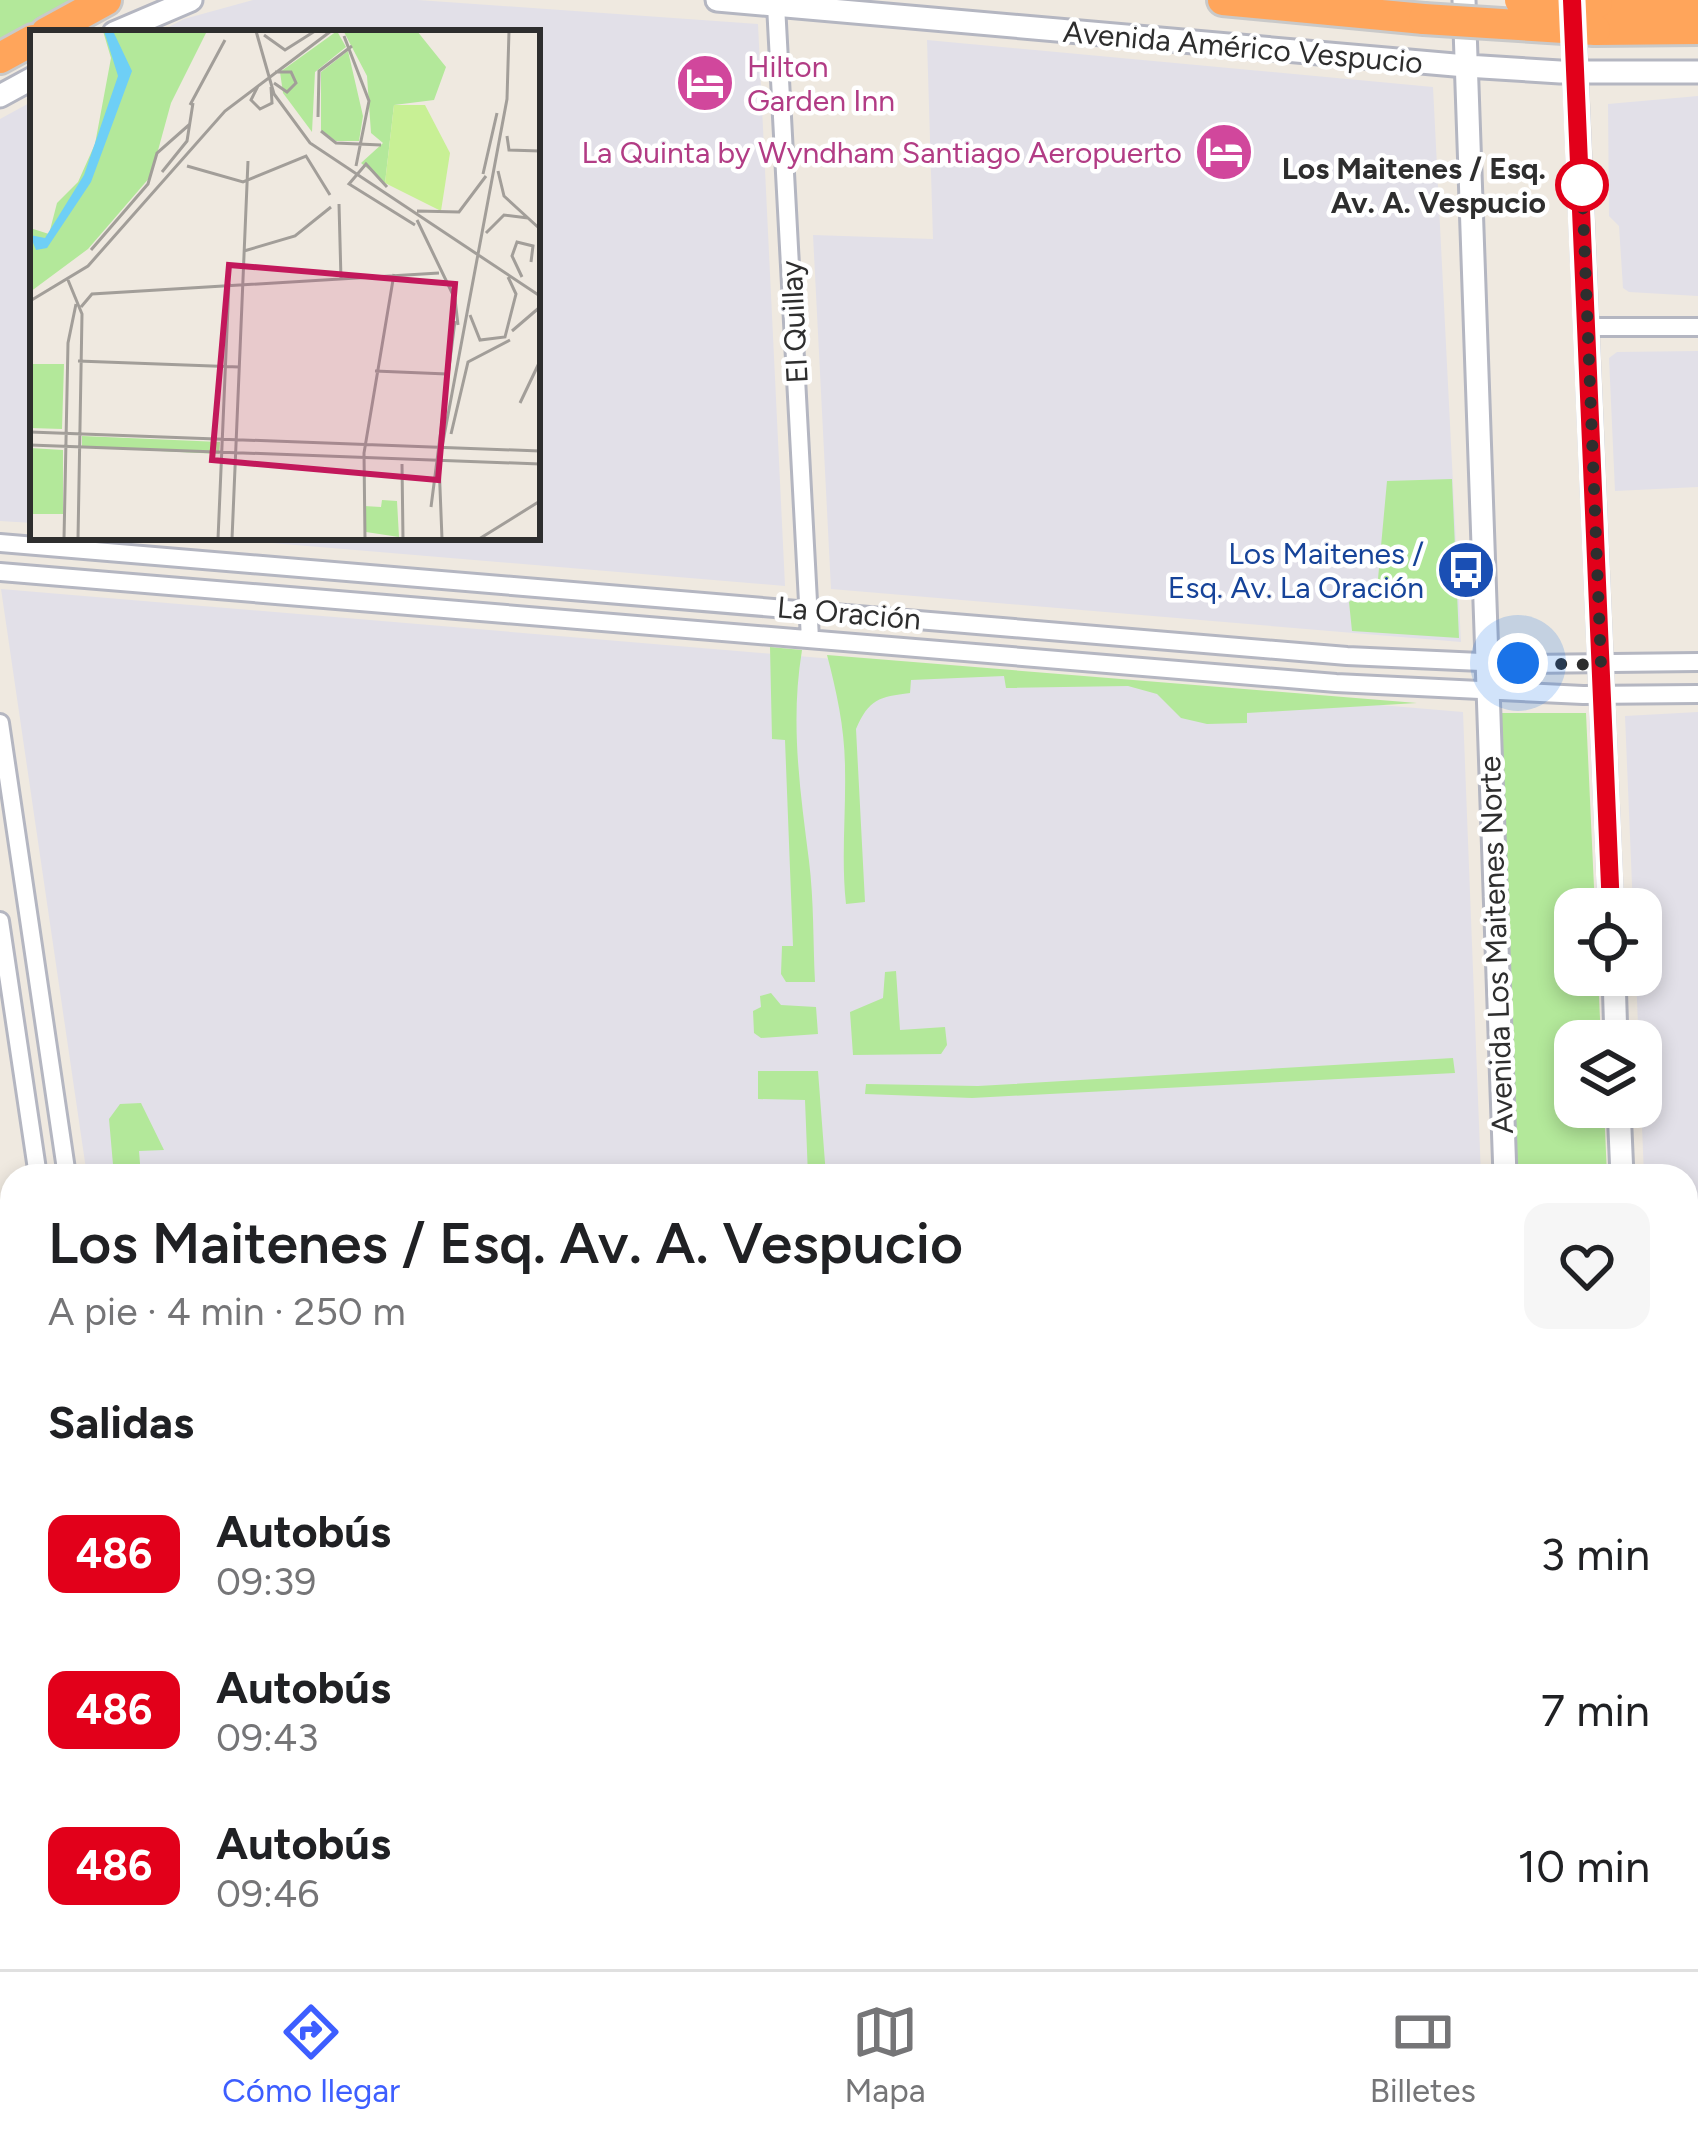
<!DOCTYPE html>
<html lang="es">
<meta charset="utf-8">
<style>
body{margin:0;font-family:Figtree,sans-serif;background:#f6f6f6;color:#202124;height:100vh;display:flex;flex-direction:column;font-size:45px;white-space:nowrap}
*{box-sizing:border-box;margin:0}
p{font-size:39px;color:#757577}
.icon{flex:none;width:66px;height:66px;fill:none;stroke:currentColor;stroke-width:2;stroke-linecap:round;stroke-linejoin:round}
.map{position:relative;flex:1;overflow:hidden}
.sheet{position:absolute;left:0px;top:1164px;width:1698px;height:807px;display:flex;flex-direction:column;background:#fff;border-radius:36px 36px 0 0;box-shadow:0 6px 18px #0003}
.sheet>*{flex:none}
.badge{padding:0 24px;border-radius:18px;font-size:42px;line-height:78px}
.tools{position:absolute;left:1554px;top:888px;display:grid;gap:24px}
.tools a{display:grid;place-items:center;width:108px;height:108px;border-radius:24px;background:#fff;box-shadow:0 6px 18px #0003;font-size:60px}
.you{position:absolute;width:60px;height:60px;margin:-30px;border:9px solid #fff;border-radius:50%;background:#1a73e8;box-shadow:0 0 0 18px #1a73e833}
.map>.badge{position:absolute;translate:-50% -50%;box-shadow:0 0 0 6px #fff}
h2{padding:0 48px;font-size:45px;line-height:108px}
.round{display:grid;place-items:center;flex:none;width:126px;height:126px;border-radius:24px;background:#f6f6f6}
.head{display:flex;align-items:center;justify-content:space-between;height:204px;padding:0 48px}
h1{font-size:57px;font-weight:600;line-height:90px}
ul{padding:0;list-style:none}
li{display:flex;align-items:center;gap:36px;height:156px;padding:0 48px}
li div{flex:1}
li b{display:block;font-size:45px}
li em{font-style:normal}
li .badge{min-width:132px;font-weight:700;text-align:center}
.tab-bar{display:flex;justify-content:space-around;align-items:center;height:168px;border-top:3px solid #e0e0e0;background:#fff;font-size:33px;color:#757577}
.tab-bar a{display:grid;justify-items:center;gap:6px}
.tab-bar .current{color:#3d5eff}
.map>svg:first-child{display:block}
</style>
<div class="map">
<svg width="1698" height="1969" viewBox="0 0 1698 1969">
<rect width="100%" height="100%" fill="#efe9e0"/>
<!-- industrial -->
<path fill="#e2e0e8" d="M253 0H418L758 24 785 586 199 537H537V33H157L184 19Z
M927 40 1433 87 1461 642 831 589 813 235 933 239Z
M1698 96V296L1629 292 1623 288 1619 226 1609 216 1608 104Z
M33 101V523L0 521V119Z
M1698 351V487L1615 491 1609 358 1617 352Z
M1 589 1463 712 1481 1176H87Z
M1698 712V1747L1686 1748V1176H1644L1636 975H1641V909H1633L1625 716Z
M1686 1903H1698V1969H1675L1674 1959H1686Z
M506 1959H1511L1512 1969H280Z"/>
<!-- green -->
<path fill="#b3e89a" d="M0 0H97L0 53Z
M1452 479 1459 638 1352 631 1349 602 1378 579 1387 481Z
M770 647 802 650C790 723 800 789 809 861 814 901 813 942 815 982H786L781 974 782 946H793L785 740 772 739Z
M827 655 1417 703 1247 713V723L1207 724 1181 718 1157 694 1128 686 1006 688 1004 676 911 680 910 693C879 697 869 699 856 729L865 902 846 904C841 859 846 814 845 769 845 730 837 693 827 655Z
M1498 713H1586L1595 909H1575V975H1598L1601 1041H1575V1107H1604L1607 1176H1516Z
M896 971 900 1030 945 1027 947 1045 941 1054 853 1055 850 1012 883 998 885 972Z
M771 993 781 1005 816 1007 818 1034 761 1038 754 1033 753 1011 761 1007 760 996Z
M1453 1058 1455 1073 972 1098 865 1094 866 1084 978 1086Z
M758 1071H818L826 1176H808L805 1100 758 1099Z
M141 1103 164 1150 139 1151 141 1176H114L109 1119 120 1104Z
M1686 1777H1698V1870L1686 1871Z
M553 1959H713L688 1962V1969H548Z
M1543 1959H1645V1969H1544Z"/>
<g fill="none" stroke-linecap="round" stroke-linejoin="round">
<!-- minor casing -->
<g stroke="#b4b6c1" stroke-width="22">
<path id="minor" d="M776 5 810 639
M1588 327H1698
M0 543 1347 656 1526 664 1698 662
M0 572 1336 683 1583 695 1698 694
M0 723 67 1176
M0 921 38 1176
M1686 1766H1698
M0 1841H12
M1686 1885H1698
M152 1959 154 1969
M181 1959 182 1969
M884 1959 885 1969"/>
</g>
<!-- tertiary casing -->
<g stroke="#b4b6c1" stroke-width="27">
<path id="tertiary" d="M717 0 1466 66 1560 72H1698
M1464 0 1505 1176
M1573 19 1611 909
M114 33 191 0
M0 96 33 78
M1614 975 1616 1041
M1619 1107 1622 1176
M1531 1959 1532 1969
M1654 1959V1969"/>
</g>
<!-- motorway casing -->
<g stroke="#c9c9c9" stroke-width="36">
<path id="motorway" d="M1223 0 1424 19
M1597 3H1698
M1595 30 1698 29
M46 33 106 0
M0 58 33 40"/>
</g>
<!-- minor -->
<use href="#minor" stroke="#fff" stroke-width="16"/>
<!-- tertiary -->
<use href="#tertiary" stroke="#fff" stroke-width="21"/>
<!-- motorway -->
<use href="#motorway" stroke="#ffa55b" stroke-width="30"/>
<!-- motorway-bridge casing -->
<g stroke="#c9c9c9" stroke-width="36" stroke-linecap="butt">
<path id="motorway-bridge" d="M1520 0 1597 3
M1424 19 1595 30"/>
</g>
<!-- motorway-bridge -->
<use href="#motorway-bridge" stroke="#ffa55b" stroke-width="30"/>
</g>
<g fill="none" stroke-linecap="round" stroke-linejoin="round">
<!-- line casing -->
<g stroke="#fff" stroke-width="27">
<path id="line" d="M1572 0 1611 909"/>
</g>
<!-- line -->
<use href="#line" stroke="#e2001a" stroke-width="18"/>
<!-- walk -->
<path stroke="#2e2e2e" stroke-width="12" stroke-dasharray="0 21.6" d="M1518 663 1601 665 1582 185"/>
</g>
<!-- icons -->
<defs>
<g id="hotel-disc" transform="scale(3)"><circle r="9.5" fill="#d1479c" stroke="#fff"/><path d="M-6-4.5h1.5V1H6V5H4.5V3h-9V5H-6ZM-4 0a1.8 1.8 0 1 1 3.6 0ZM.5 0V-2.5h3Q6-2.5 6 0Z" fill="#fff"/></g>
<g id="bus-disc" transform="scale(3)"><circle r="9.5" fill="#1a4fb4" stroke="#fff"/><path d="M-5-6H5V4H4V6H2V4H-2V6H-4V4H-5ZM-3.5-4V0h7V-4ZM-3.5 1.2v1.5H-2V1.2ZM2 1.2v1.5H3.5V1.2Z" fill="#fff"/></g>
</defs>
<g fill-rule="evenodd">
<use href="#hotel-disc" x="705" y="83"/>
<use href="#hotel-disc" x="1224" y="152"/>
<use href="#bus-disc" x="1466" y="570"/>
</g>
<!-- markers -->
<circle fill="#fff" stroke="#e2001a" stroke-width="6" cx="1582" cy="185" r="24"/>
<g text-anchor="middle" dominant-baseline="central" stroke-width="9" stroke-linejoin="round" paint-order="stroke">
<!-- street labels -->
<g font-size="30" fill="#2e2e2e" stroke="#fff">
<text transform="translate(1243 47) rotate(5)">Avenida Américo Vespucio</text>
<text transform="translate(794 322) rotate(-93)">El Quillay</text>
<text transform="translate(849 613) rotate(5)">La Oración</text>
<text transform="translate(1496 945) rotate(-92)">Avenida Los Maitenes Norte</text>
</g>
<!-- hotel labels -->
<g font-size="30" fill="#b23c85" stroke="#fff" text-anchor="start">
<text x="747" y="66">Hilton<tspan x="747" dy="34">Garden Inn</tspan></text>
<text x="1182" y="152" text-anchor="end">La Quinta by Wyndham Santiago Aeropuerto</text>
</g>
<!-- stop labels -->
<g font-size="30" font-weight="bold" fill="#2e2e2e" stroke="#fff" text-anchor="end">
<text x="1546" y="168">Los Maitenes / Esq.<tspan x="1546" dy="34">Av. A. Vespucio</tspan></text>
</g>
<!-- transit labels -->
<g font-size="30" fill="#164399" stroke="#fff" text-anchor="end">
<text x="1424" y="553">Los Maitenes /<tspan x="1424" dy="34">Esq. Av. La Oración</tspan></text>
</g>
</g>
<!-- overview -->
<g transform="translate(30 30)">
<rect width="510" height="510" fill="#efe9e0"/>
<path d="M73 1H177L141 73 121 146 58 219 0 262V198L19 204 27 173 48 152 65 114 81 28ZM307 1 316 17 285 42 282 102 253 63 250 42ZM387 1 416 37 404 70 364 75 355 153 331 133 353 113 341 103 337 46 314 2ZM318 21 333 86 329 111H306L291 100V42ZM0 334H34L32 399 0 398ZM52 406 190 412 189 424 52 417ZM0 418 33 420V484H0ZM352 470 367 471 369 507 336 502 334 476 351 477Z" fill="#b3e89a"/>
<path d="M364 75H395L420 123 411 181 355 153Z" fill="#c8f095"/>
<path d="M74 1H83L102 41 61 152 17 218 6 220 0 205 15 208 54 145 88 46Z" fill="#6ecff6"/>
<path fill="none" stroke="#a29e99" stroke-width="3" d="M226 1 244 64 280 113 510 266M234 5 255 20 285 1M314 6 339 71 326 136M244 53 257 62 266 53 261 42H245M228 56 221 70 230 79 242 73 241 57M160 75 195 10M288 87 289 41 322 16M291 101 306 113 351 115M477 106 479 120 510 121M157 136 213 152 276 126 300 165M468 141 474 166 510 199M132 142 157 111 163 73M453 144 467 83M357 157 336 134 319 154 385 195M309 174 311 249M387 181 429 182 456 146M387 190 425 269 428 295M456 203 474 185 498 188M61 220 118 154 127 123 160 94M214 221 265 206 301 177M492 247 482 226 487 212 503 216 501 232M38 250 52 284 48 509M0 271 58 236 195 81 301 1M51 277 62 264 409 243M440 285 450 310 475 307 486 264 478 247M482 301 510 277M48 331 209 337M345 341 417 344M490 373 510 331M0 402 510 421M421 404 438 332 480 310M0 415 510 434M372 434 373 509M401 477 425 291M34 509 38 313 46 274M188 509 199 253M202 509 218 131M335 509 334 423 364 244M412 509 409 433 477 69 479 1M449 509 510 471"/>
<path fill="#c2185b" fill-opacity="0.15" stroke="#c2185b" stroke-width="6" d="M199 235 425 254 408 450 182 430Z"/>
<rect width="510" height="510" fill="none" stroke="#2e2e2e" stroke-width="6"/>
</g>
</svg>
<div class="tools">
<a><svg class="icon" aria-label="locate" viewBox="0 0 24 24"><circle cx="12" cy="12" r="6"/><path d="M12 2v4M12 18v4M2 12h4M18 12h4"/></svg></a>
<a><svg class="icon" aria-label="layers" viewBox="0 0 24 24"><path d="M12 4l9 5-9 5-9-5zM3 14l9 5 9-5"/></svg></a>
</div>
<div class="you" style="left:1518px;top:663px"></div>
<section class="sheet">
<div class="head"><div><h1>Los Maitenes / Esq. Av. A. Vespucio</h1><p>A pie · 4 min · 250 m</p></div><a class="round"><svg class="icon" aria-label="heart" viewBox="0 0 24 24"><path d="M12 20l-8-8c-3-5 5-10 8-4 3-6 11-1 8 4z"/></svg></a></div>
<h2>Salidas</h2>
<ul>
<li><span class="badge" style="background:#e2001a;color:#fff">486</span><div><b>Autobús</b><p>09:39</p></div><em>3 min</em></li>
<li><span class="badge" style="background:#e2001a;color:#fff">486</span><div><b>Autobús</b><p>09:43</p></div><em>7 min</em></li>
<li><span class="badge" style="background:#e2001a;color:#fff">486</span><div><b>Autobús</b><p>09:46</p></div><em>10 min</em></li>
</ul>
</section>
</div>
<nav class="tab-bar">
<a class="current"><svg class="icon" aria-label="directions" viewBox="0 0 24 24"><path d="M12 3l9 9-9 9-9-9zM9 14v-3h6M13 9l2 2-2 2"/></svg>Cómo llegar</a>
<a><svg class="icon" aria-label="map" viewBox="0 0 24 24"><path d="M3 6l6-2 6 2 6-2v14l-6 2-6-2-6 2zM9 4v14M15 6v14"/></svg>Mapa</a>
<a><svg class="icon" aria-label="tickets" viewBox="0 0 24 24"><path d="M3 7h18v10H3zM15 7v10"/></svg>Billetes</a>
</nav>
